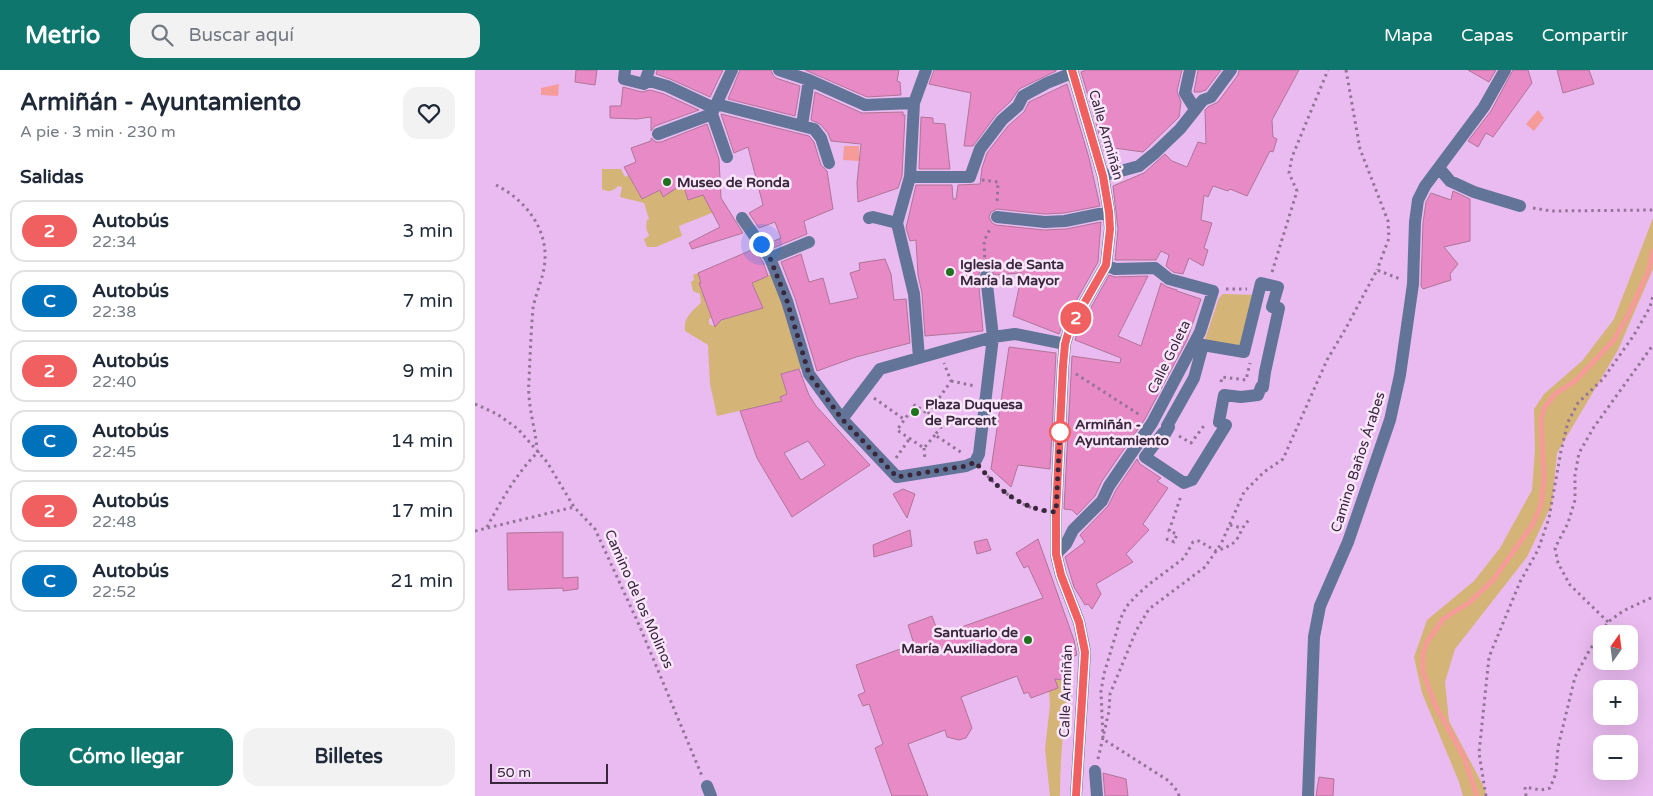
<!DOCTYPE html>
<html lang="es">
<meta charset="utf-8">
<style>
body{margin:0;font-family:"Varela Round",sans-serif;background:#f2f2f3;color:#1f2937;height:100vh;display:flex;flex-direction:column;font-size:19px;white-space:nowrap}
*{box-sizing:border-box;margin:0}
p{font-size:16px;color:#747a83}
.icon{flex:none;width:28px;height:28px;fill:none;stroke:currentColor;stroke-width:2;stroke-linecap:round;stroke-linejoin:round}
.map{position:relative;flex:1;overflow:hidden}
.drawer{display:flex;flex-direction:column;background:#fff;width:475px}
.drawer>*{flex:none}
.badge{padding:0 10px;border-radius:16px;font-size:18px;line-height:32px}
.needle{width:32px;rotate:14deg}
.controls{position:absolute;left:1118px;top:555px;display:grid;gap:10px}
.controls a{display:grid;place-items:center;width:45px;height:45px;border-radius:10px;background:#fff;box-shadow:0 5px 20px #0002;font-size:25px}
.scale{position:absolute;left:15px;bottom:12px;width:118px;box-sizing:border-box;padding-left:5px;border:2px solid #39273c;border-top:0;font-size:14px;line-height:18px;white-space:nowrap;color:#39273c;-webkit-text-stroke:4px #fbe7fd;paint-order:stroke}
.you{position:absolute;width:25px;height:25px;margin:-12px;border:4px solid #fff;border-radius:50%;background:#1a73e8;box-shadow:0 0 0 8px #1a73e833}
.map>.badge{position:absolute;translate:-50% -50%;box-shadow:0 0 0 2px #fff}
h2{padding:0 20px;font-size:19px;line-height:45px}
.round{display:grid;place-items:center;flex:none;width:52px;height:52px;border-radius:15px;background:#f2f2f3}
.headline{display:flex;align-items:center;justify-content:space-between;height:85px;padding:0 20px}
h1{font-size:24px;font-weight:800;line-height:38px}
.cta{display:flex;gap:10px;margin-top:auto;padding:10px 20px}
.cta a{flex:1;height:58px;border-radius:15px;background:#0f766e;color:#fff;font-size:20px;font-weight:800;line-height:58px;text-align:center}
.cta a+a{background:#f2f2f3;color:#1f2937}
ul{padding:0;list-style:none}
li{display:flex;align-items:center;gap:15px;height:62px;margin:0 10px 8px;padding:0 10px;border:2px solid #e0e1e3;border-radius:15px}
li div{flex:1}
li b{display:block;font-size:19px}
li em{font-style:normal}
li .badge{min-width:55px;font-weight:700;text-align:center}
header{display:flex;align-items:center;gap:30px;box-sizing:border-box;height:70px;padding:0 25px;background:#0f766e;color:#fff}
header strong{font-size:24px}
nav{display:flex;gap:28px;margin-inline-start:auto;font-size:18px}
.search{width:350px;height:45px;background:#f2f2f3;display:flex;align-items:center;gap:12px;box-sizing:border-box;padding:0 18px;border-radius:15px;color:#747a83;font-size:19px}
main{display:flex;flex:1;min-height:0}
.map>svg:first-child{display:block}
</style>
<header>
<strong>Metrio</strong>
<div class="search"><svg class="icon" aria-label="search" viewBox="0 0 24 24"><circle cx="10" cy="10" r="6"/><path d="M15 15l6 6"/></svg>Buscar aquí</div>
<nav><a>Mapa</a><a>Capas</a><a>Compartir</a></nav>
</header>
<main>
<section class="drawer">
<div class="headline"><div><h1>Armiñán - Ayuntamiento</h1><p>A pie · 3 min · 230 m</p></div><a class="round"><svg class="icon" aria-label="heart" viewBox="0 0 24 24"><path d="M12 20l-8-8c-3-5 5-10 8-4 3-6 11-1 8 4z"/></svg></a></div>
<h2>Salidas</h2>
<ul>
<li><span class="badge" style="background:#f06060;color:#fff">2</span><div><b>Autobús</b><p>22:34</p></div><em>3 min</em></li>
<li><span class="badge" style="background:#0072bc;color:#fff">C</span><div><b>Autobús</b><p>22:38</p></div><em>7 min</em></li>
<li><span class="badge" style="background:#f06060;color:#fff">2</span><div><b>Autobús</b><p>22:40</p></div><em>9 min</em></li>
<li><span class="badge" style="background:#0072bc;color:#fff">C</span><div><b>Autobús</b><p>22:45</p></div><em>14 min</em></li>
<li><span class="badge" style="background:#f06060;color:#fff">2</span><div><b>Autobús</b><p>22:48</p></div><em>17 min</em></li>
<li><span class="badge" style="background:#0072bc;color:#fff">C</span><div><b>Autobús</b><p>22:52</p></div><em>21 min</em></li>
</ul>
<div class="cta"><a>Cómo llegar</a><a>Billetes</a></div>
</section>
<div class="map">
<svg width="1178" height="726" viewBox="0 0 1178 726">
<rect width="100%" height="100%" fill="#eabbf0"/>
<!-- green -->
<path fill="#d5b478" d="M169 97 172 102 158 114 167 129 185 120 188 126 208 113 213 130 236 122 246 128 252 137 204 156 207 166 181 177H172L169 169 174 166 171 157 172 150 174 149 169 133 145 127 147 117 143 116C138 121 134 123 127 119V99H146L150 107Z
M1178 148V199L1143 280 1082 383 1077 434 1052 487 980 579 970 612 974 651 1010 719 1011 726H988L984 712 947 623 939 587 952 550 999 511 1025 478 1057 420 1060 379 1059 339 1069 324 1107 291 1139 249Z
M223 203 226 213H224L236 247 234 250V254L239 256 244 253V251L288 238 277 213 296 204 310 234 328 298 306 304 309 315 328 318 305 327 307 331 242 346 235 314 233 275 210 261C208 248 217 241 226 233L225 224 218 221 216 212 219 210 218 205Z
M748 224 783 225 769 282 728 275 744 228Z
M580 609 594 611C589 649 585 687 585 726H575L570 679 575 635 574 621 583 618Z"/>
<!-- water -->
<path fill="#f59b98" d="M84 14 83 26 66 25V18Z
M1063 40 1069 48 1059 61 1051 54Z
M369 76H384V91L368 90Z"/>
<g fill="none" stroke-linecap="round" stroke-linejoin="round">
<!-- stream -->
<path stroke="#f59b98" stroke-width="5" d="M1002 726 989 687 960 635 948 602V583L952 572 968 549 995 532 1018 510 1058 454 1066 435 1069 407 1066 350 1069 338 1080 324 1100 311 1139 270 1154 243 1173 202 1178 181"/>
</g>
<!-- building -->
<path fill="#e78ac5" stroke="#b07599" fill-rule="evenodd" d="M101 0H122L120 15 100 12Z
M182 0H248L235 27 195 9 181 4Z
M265 0H296L298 5 301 8 325 16 320 46 253 29Z
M330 0H424L422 11 425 12 426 25 392 27Z
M459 0H581V1L544 19 536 31 521 45 498 76H489L496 23 454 14Z
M611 0H707L702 21 706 32 704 47 668 82 632 77 633 83 630 84 606 2Z
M723 0H746L731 20 725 22H719Z
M764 0H824L797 50 798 67 802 69 798 82 795 81 772 126 755 119 753 121 738 116 733 127 729 125 726 150 737 153 729 178 733 180 728 196 714 188 708 204 698 202 691 196 694 185 686 181 681 190H640L643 159 638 116 669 103 690 84 697 91 712 97 723 72 731 74 730 40 733 37 743 32 763 5Z
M993 0H1021L1014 12Z
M1038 0H1053L1057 13 1018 67 1011 63 1003 77 993 71 1016 41Z
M1082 0H1114L1119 14 1088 23Z
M592 14 614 88 625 136 589 143 570 144 522 139 516 142 514 147 517 153 521 155 569 160 591 159 626 152 623 192 587 256 584 264 538 246 547 203 519 205 517 201 511 198 506 200 503 206 508 261 450 266 447 223 443 205 441 170 435 171 431 158 441 115H477L478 129H481L483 115 505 114 507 98 512 83 533 56 549 42 554 32Z
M148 17 167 22 175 20 189 24 224 40 180 56 176 61V47L162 49 135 48V36H146Z
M340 22 387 43 428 42V45H430L427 106 423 118 383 132 382 113 386 74 356 71 353 63 345 54 336 50Z
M246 44 334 66 339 72 346 95 352 101 358 139 329 151 332 164 298 178 294 173 306 168 300 152 284 158 274 143 288 135 273 77 259 83Z
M446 47 458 48V53L470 54 475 99H444Z
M232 54 244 89 246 128 268 163 217 179 214 173 245 157 228 125 213 130 208 114 188 127 185 120 167 129 149 97 161 92 156 78 176 71V68L181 72H186Z
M978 121 995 129V171L969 177 983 194 975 204 976 210 948 219 946 216 948 153 951 132 956 123 976 130Z
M279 179 288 192 293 206 277 213 288 238 246 250 240 257 224 213H226L223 203Z
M326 184 334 212 348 208 355 234 383 228 375 203 385 200 384 193 410 189 416 204 419 230 431 229 435 273 381 287 342 301 320 228 306 192Z
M634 205 640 207 673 206 643 266 666 276 686 213 692 217 702 220V221L726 229 712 270 670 349 627 411 620 426 602 445 597 440 589 439 597 286 645 293 646 288 600 270 602 263Z
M534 277 581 283 575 399 543 395 536 417 516 399Z
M324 299 334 325 341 336 395 395 317 447 282 388 265 341 307 331 305 327 312 324 306 304ZM333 371 350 395 326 410 309 383Z
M662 389 665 394 686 408 682 411 693 418 668 454 674 460 651 484 658 492 621 514 626 524 617 539 613 534 610 535 599 517 590 487 610 472 605 465 633 436 641 420Z
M428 419 440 424 432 448 418 424Z
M435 460 437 476 399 487 398 475Z
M88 462V508L103 507V519L88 521V518L33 520 32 463Z
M512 469 516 480 502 484 499 472Z
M563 469 599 570 602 585 599 586 594 611 580 609 583 618 556 628 553 622 549 624 542 606 486 627 497 658 491 668 484 670 472 667 470 660 433 674 453 726H417L400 678 408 674 394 634 388 636 383 625 390 622 381 595 439 574 433 555 457 546 464 565 568 528 553 496 549 498 541 483Z
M628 703 651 709 653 726H630Z
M844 707 859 709 858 726H841Z"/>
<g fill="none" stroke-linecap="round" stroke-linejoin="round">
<!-- path -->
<path stroke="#937398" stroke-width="3" stroke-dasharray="2.5 4" stroke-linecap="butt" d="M871 0 885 79 913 151 914 168 902 200
M507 110 523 112 522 135
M21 115C49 129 72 157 70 190 69 207 61 222 58 238 56 262 55 287 54 311 52 334 60 356 62 379
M1058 138 1076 141 1178 140
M510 194 509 171 516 157
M797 202 822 121 814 103 817 87 853 0
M751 219H772
M601 304 665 345
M476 311 500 316
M746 312 747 307 771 310 775 293
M399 328 430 350
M0 334 22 344 43 359 72 392 99 437 120 459 165 557 227 706
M453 344 476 311 469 293
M460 365 449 378 422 360 440 335 468 354 460 365 487 383
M704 366 716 373 731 353
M449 378 450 390
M421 388 435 368
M508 401C524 419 543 436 568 441
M755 455 767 458
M12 457C26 431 42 402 64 381
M0 461 99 437
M691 470 693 469 699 472 702 464 694 461 706 426
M1133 552 1095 515 1083 493 1080 478 1093 453 1100 430V405L1104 383 1119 357 1178 275
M623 689 634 641 635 624 661 561 674 539 730 497 746 474 769 422 789 402 808 389 852 290 871 258 902 200 925 209
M704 726 703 722 694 711 628 669 626 621 629 604 645 550 651 537 662 525 673 515 709 488 718 472 724 471 741 481C749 478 757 476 762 469 767 461 768 454 776 449
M1011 726 1004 683 1014 587 1045 512 1063 480 1074 448 1086 381 1093 352 1103 333 1128 309 1159 265 1175 237 1178 226
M1051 726 1050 717 1066 720 1075 718 1081 703 1083 677 1100 607 1114 581 1133 552 1148 541 1178 527"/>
<!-- minor -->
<path stroke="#627599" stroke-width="12" d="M150 0 149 9 169 14 174 0
M304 0 334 10 390 35 439 33
M597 0 628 106 634 142 635 159 631 195 594 260 590 274 588 296 581 442V484L586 505 604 552 610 582 601 726
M715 0 710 23 720 39
M171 10 192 16 239 38
M241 34 339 59 346 68 354 93
M238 41 257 0
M237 44 252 87
M327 55 334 10
M183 64 237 44
M964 98 975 111 999 122 1045 136
M628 106 664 96 680 83 705 59 728 30 736 27 756 0
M435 107H495L505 79 527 50 543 36 548 26 572 13 597 3
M522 147 570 152 590 151 634 142
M267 148 295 188 312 231 334 304 367 349 422 407 491 396 500 392 504 384 518 267 511 206
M394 148 398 147 422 153
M295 188 334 172
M786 213 803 217 797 237 804 238 790 302 788 317H786L783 325 766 327 749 325 744 352 751 355 717 410 709 413 670 387 688 363 690 364 694 357 692 356 719 308 728 275 769 282Z
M444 288 439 224 422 153 435 107 439 33 451 0
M367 349 405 299 518 267 540 264 590 274
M581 484 591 474 598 460 627 431 634 416 677 353 725 262 738 221 694 209 680 198 640 199 631 195
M620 701 622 726
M232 716 236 726
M833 726 839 567 845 536 873 472 915 350 925 305 938 214 940 152 943 130 950 116 1009 37 1030 0"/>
</g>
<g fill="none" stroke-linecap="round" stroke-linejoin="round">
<!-- line casing -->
<g stroke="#fff" stroke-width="11">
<path id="line" d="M597 0 628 106 634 142 635 159 631 195 594 260 590 274 588 296 581 442V484L586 505 604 552 610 582 601 726"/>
</g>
<!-- line -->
<use href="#line" stroke="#f06060" stroke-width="8"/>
<!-- walk -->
<path stroke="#39273c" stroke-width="5" stroke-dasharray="0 9" d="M286 174 295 188 312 231 334 304 367 349 422 407 491 396 500 392C524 419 543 439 581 442L585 362"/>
</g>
<!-- markers -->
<g fill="#1f721c" stroke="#fbe7fd" stroke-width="2">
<circle cx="192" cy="112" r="5"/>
<circle cx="475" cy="202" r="5"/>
<circle cx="440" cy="342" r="5"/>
<circle cx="553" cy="570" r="5"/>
</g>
<circle fill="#fff" stroke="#f06060" stroke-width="2.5" cx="585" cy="362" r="10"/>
<g text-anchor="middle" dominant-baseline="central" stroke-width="5" stroke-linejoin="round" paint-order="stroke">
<!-- street labels -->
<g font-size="14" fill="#39273c" stroke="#fbe7fd">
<text transform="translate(631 65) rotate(74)">Calle Armiñán</text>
<text transform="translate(694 287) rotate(-64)">Calle Goleta</text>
<text transform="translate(883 392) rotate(-72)">Camino Baños Árabes</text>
<text transform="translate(164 529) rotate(66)">Camino de los Molinos</text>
<text transform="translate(591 621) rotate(-88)">Calle Armiñán</text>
</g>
<!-- poi labels -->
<g font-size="14" font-weight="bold" fill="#39273c" stroke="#fbe7fd" text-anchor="start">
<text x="202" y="112">Museo de Ronda</text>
<text x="485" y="194">Iglesia de Santa<tspan x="485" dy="16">María la Mayor</tspan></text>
<text x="450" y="334">Plaza Duquesa<tspan x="450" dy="16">de Parcent</tspan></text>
<text x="543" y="562" text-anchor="end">Santuario de<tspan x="543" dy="16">María Auxiliadora</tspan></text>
</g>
<!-- stop labels -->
<g font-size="14" font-weight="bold" fill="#39273c" stroke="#fbe7fd" text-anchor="start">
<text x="600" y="354">Armiñán -<tspan x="600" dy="16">Ayuntamiento</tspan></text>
</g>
</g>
</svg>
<div class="controls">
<a><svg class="needle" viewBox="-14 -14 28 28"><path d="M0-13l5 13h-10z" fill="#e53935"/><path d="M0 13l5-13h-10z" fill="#747a83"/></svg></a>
<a>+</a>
<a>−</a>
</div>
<div class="scale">50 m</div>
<div class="you" style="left:286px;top:174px"></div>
<b class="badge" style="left:601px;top:248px;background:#f06060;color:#fff">2</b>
</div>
</main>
